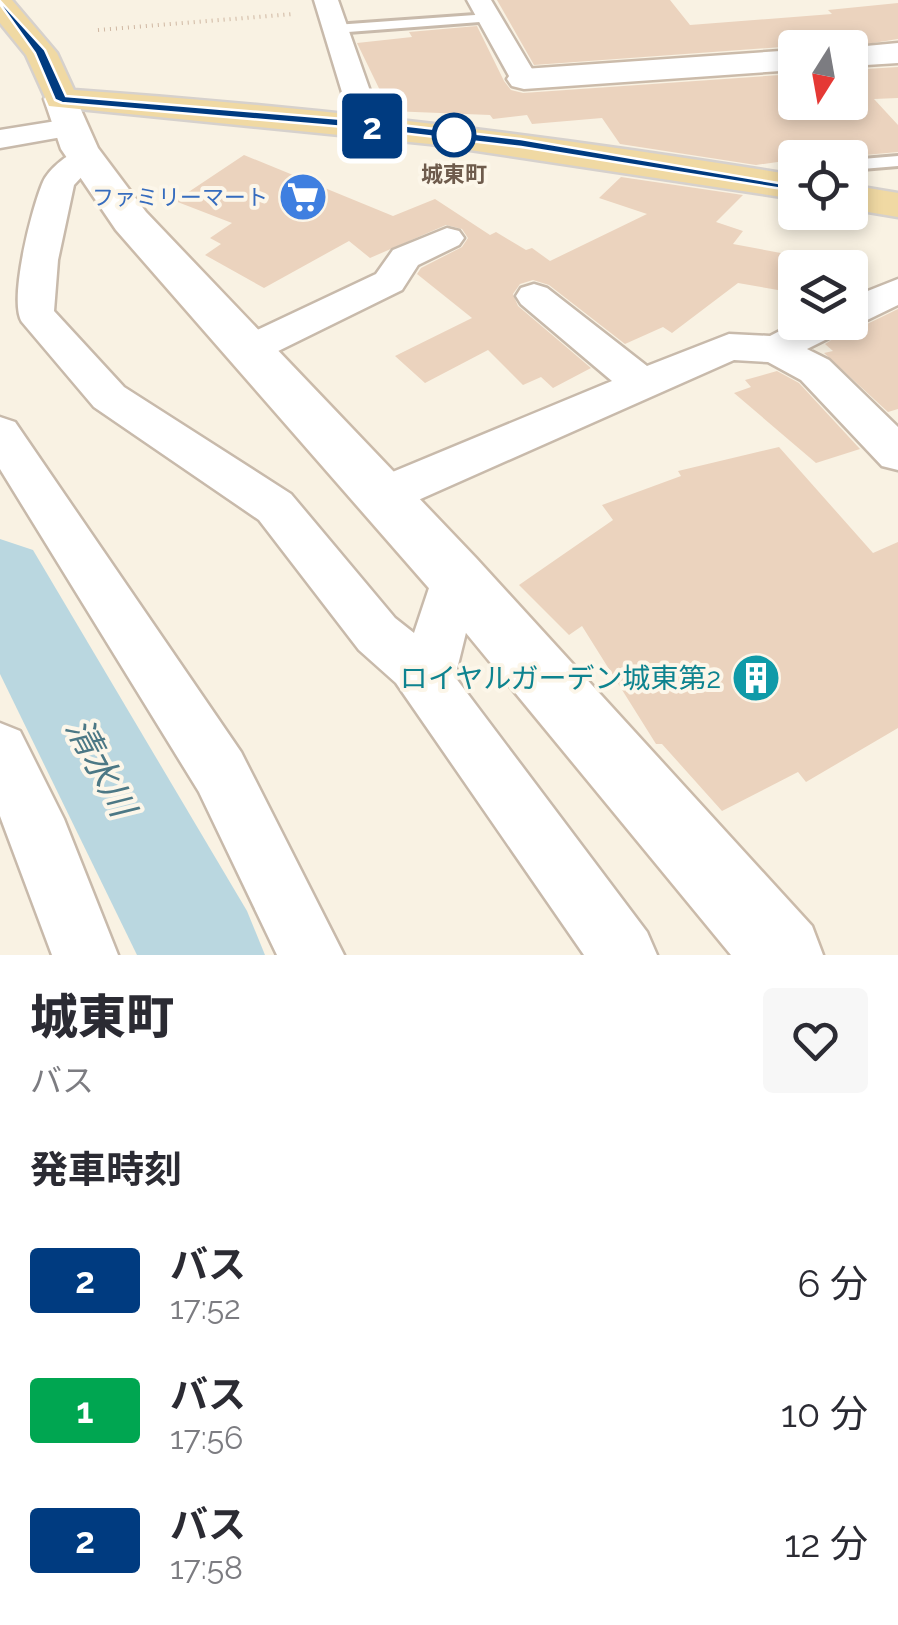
<!DOCTYPE html>
<html lang="ja">
<meta charset="utf-8">
<style>
body{margin:0;font-family:Raleway,"Noto Sans JP",sans-serif;background:#f7f7f7;color:#2b2b33;height:100vh;display:flex;flex-direction:column;font-size:38px;white-space:nowrap}
*{box-sizing:border-box;margin:0}
p{font-size:32px;color:#7c7c81}
.icon{flex:none;width:55px;height:55px;fill:none;stroke:currentColor;stroke-width:2;stroke-linecap:round;stroke-linejoin:round}
.map{position:relative;height:955px;overflow:hidden}
.side{display:flex;flex-direction:column;background:#fff;flex:1}
.side>*{flex:none}
.badge{padding:0 20px;border-radius:8px;font-size:35px;line-height:65px}
.needle{width:65px;rotate:191deg}
.buttons{position:absolute;left:778px;top:30px;display:grid;gap:20px}
.buttons a{display:grid;place-items:center;width:90px;height:90px;border-radius:10px;background:#fff;box-shadow:0 5px 15px #0003;font-size:50px}
.map>.badge{position:absolute;translate:-50% -50%;box-shadow:0 0 0 5px #fff}
h2{padding:0 30px;font-size:38px;line-height:90px}
.round{display:grid;place-items:center;flex:none;width:105px;height:105px;border-radius:10px;background:#f7f7f7}
.overview{display:flex;align-items:center;justify-content:space-between;height:170px;padding:0 30px}
h1{font-size:48px;font-weight:800;line-height:75px}
ul{padding:0;list-style:none}
li{display:flex;align-items:center;gap:30px;height:130px;padding:0 30px}
li div{flex:1}
li b{display:block;font-size:38px}
li em{font-style:normal}
li .badge{min-width:110px;font-weight:700;text-align:center}
.map>svg:first-child{display:block}
</style>
<div class="map">
<svg width="898" height="955" viewBox="0 0 898 955">
<rect width="100%" height="100%" fill="#f9f2e3"/>
<g fill="none" stroke-linecap="round" stroke-linejoin="round">
<!-- river -->
<path fill="#bad7e0" fill-rule="evenodd" d="M0 539 33 550 247 911 265 955H137L0 674Z"/>
</g>
<!-- building -->
<path fill="#ebd3be" d="M497 0H670L690 25 832 14 828 10 898 3V39L842 48 795 46 534 65Z
M477 26 504 81 511 90 523 93 795 74V102H850V70L898 67V98L874 99 898 125V152L865 155 861 150 756 165 620 144 602 118 532 124 527 115 493 119 490 115 390 111 357 43 412 37 409 32Z
M244 155 393 216 435 199 490 235 496 232 526 250 532 248 550 261 647 214 599 198 621 177 743 195 716 222 743 231 733 244 866 269 864 288 850 294V268H795V293L738 283 672 333 663 327 625 344 549 285 533 280 520 284 513 294 518 306 591 368 553 388 541 377 523 385 488 350 425 383 395 356 472 318 417 274 421 268 462 247 468 238 462 229 446 225 370 258 349 241 264 288 205 255 221 244 210 238 232 223 175 201Z
M898 309V409L888 412 824 353 833 351 825 344 850 328 865 325Z
M777 371 799 383 860 449 816 463 734 393 751 387 745 380Z
M779 447 873 553 898 542V728L806 782 798 772 722 811 662 744H656L582 626 569 635 519 585 613 520 602 505 681 476 678 471Z"/>
<g fill="none" stroke-linecap="round" stroke-linejoin="round">
<!-- lane casing -->
<g stroke="#c8baab" stroke-width="6">
<path id="lane" d="M489 14 493 15V21L335 33 329 29 335 25Z
M898 156V166L850 170V160Z"/>
</g>
<!-- street casing -->
<g stroke="#c8baab" stroke-width="5">
<path id="street" d="M314 0H338L382 125 377 131H357L352 125Z
M467 0H491L538 79 534 85H514Z
M69 119 79 122 84 128 79 134 0 148V130Z
M85 148 96 150 100 157 74 185 58 260 54 311 124 387 291 494 395 618 414 633 438 561 455 555 472 561 480 576 455 677 647 932 657 955H584L396 683 359 650 259 520 94 407 22 322C8 301 32 207 43 182 49 168 71 151 85 148Z
M447 228 459 231 464 238 459 245 418 265 402 290 262 359 248 363 234 359 228 350 234 341 376 274 393 250Z
M898 279V305L863 322 848 324 843 331 807 349 829 360 898 427V470L882 466 801 380 768 362 734 360 398 509 382 514 366 509 359 496 366 483 612 381 521 304 516 296 521 288 534 284 547 288 647 366 729 334 770 336 797 322H850V298Z
M0 417 15 422 241 752 344 955H277L199 792 0 469Z
M0 723 20 731 64 819 118 955H52L0 816Z"/>
</g>
<!-- secondary casing -->
<g stroke="#cbbbaa" stroke-width="5">
<path id="secondary" d="M898 43V63L850 66V48H845Z
M795 50V70L524 89 512 86 507 79 512 72 524 69Z
M61 89 73 92 98 148 146 212 476 558 812 926 823 955H731L434 594 116 230 61 149 44 99 49 92Z"/>
</g>
<!-- primary casing -->
<g stroke="#d6d1cd" stroke-width="5">
<path id="primary" d="M0 0H12L57 53 74 90C316 107 556 136 795 175V199L430 144 49 106 26 55 0 23Z
M850 185 898 193V217L850 209Z"/>
</g>
<!-- path -->
<path stroke="#cfb7a2" stroke-width="4" stroke-dasharray="1 5" stroke-linecap="butt" d="M98 30 293 14"/>
<!-- lane -->
<use href="#lane" fill="#fff" fill-rule="evenodd"/>
<!-- street -->
<use href="#street" fill="#fff" fill-rule="evenodd"/>
<!-- secondary -->
<use href="#secondary" fill="#fff" fill-rule="evenodd"/>
<!-- primary -->
<use href="#primary" fill="#f0d9a3" fill-rule="evenodd"/>
</g>
<!-- line -->
<path fill="#003b80" stroke="#fff" stroke-width="2.5" d="M0 1 45 50 66 96 367 121 521 139 802 187 795 191 521 147 367 129 62 103 55 100 35 53 0 4Z"/>
<!-- icons -->
<defs>
<g id="supermarket-disc" transform="scale(2.5)"><circle r="9.5" fill="#3f7fe0" stroke="#fcf6e9"/><path d="M-6-5.5h2.5l.6 2H6L4.5 2H-2.5L-4.4-4H-6ZM-1.5 3.2a1.3 1.3 0 1 0 .1 0ZM3 3.2a1.3 1.3 0 1 0 .1 0Z" fill="#fff"/></g>
<g id="building-disc" transform="scale(2.5)"><circle r="9.5" fill="#0f9aa8" stroke="#fcf6e9"/><path d="M-4-6H4V6H1V3H-1V6H-4ZM-2.5-4.3h1.7v1.8h-1.7ZM.8-4.3h1.7v1.8H.8ZM-2.5-1h1.7V.8h-1.7ZM.8-1h1.7V.8H.8Z" fill="#fff"/></g>
</defs>
<g fill-rule="evenodd">
<use href="#supermarket-disc" x="303" y="197"/>
<use href="#building-disc" x="756" y="678"/>
</g>
<!-- markers -->
<circle fill="#fff" stroke="#003b80" stroke-width="5" cx="454" cy="135" r="20"/>
<g text-anchor="middle" dominant-baseline="central" stroke-width="8" stroke-linejoin="round" paint-order="stroke">
<!-- far-stop labels -->
<g font-size="22" font-weight="bold" fill="#6e5b4c" stroke="#fcf6e9">
<text x="454" y="174">城東町</text>
</g>
<!-- far-shop labels -->
<g font-size="22" fill="#366cbe" stroke="#fcf6e9" text-anchor="end">
<text x="268" y="197">ファミリーマート</text>
</g>
<!-- culture labels -->
<g font-size="28" fill="#0d838f" stroke="#fcf6e9" text-anchor="end">
<text x="721" y="678">ロイヤルガーデン城東第2</text>
</g>
<!-- near-water labels -->
<g font-size="35" font-style="italic" fill="#4c7885" stroke="#fcf6e9">
<text transform="translate(101 767) rotate(62)">清水川</text>
</g>
</g>
</svg>
<div class="buttons">
<a><svg class="needle" viewBox="-14 -14 28 28"><path d="M0-13l5 13h-10z" fill="#e53935"/><path d="M0 13l5-13h-10z" fill="#7c7c81"/></svg></a>
<a><svg class="icon" aria-label="locate" viewBox="0 0 24 24"><circle cx="12" cy="12" r="6"/><path d="M12 2v4M12 18v4M2 12h4M18 12h4"/></svg></a>
<a><svg class="icon" aria-label="layers" viewBox="0 0 24 24"><path d="M12 4l9 5-9 5-9-5zM3 14l9 5 9-5"/></svg></a>
</div>
<b class="badge" style="left:372px;top:126px;background:#003b80;color:#fff">2</b>
</div>
<section class="side">
<div class="overview"><div><h1>城東町</h1><p>バス</p></div><a class="round"><svg class="icon" aria-label="heart" viewBox="0 0 24 24"><path d="M12 20l-8-8c-3-5 5-10 8-4 3-6 11-1 8 4z"/></svg></a></div>
<h2>発車時刻</h2>
<ul>
<li><span class="badge" style="background:#003b80;color:#fff">2</span><div><b>バス</b><p>17:52</p></div><em>6 分</em></li>
<li><span class="badge" style="background:#00a651;color:#fff">1</span><div><b>バス</b><p>17:56</p></div><em>10 分</em></li>
<li><span class="badge" style="background:#003b80;color:#fff">2</span><div><b>バス</b><p>17:58</p></div><em>12 分</em></li>
</ul>
</section>
